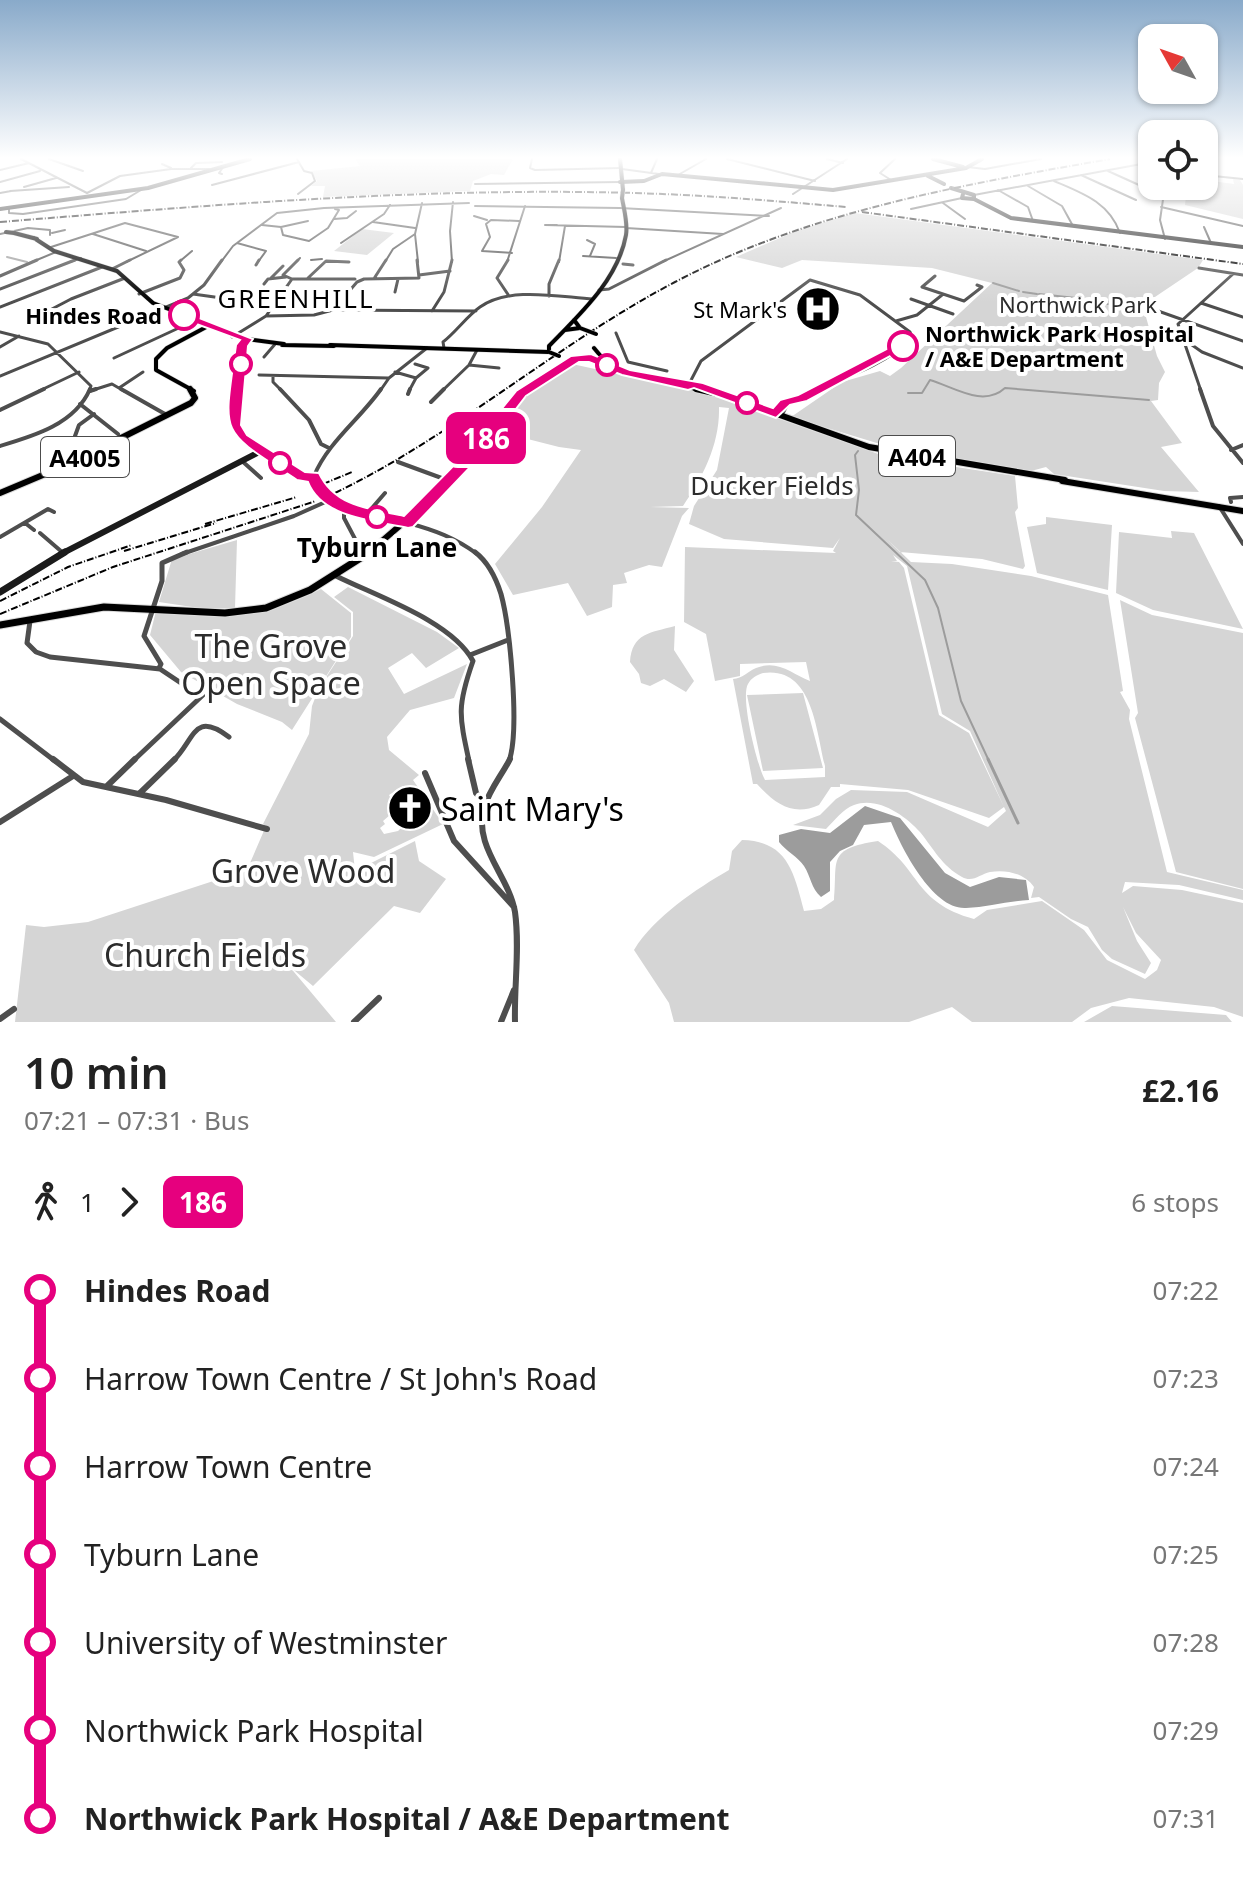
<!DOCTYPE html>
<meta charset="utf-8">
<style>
body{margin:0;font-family:"Noto Sans",sans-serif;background:#f6f6f6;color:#222;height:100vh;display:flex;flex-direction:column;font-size:30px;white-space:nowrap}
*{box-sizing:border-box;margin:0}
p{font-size:26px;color:#767676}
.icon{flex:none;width:44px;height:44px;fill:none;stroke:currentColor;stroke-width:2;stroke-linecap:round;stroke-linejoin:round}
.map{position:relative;height:1022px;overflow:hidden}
.drawer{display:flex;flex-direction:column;background:#fff;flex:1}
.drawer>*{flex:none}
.badge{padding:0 16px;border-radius:12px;font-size:28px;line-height:52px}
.needle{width:52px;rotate:310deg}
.fabs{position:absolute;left:1138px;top:24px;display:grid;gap:16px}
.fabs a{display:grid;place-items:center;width:80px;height:80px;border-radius:16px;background:#fff;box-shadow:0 2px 6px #0004;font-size:40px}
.map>.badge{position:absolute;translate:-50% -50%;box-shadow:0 0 0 4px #fff}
.legs{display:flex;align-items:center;gap:12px;height:88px;padding:0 24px;font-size:26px}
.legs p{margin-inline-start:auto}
.overview{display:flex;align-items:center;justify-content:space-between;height:136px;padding:0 24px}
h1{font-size:44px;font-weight:600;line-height:60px}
ul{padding:0 24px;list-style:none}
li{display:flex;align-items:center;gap:28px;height:88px;font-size:30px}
li i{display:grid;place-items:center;width:12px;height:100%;margin:0 10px;background:currentColor}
li i::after{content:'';width:20px;height:20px;margin:-10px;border:6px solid;border-radius:50%;background:#fff}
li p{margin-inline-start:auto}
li:first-child i{background:linear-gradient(#0000 50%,currentColor 0)}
li:last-child i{background:linear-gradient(currentColor 50%,#0000 0)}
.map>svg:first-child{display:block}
</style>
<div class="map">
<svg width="1243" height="1022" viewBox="0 0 1243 1022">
<rect width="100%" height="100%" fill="#fff"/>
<!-- green -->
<path fill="#d5d5d5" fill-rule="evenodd" d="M355 159H513L504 175 491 174 473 181 470 191 323 197 325 186H311L317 181 311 171 360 166Z
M1233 179 1240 180 1243 185V219L1185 205 1187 186H1204V180L1234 184Z
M855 213 1203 260 1198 268 1146 303 1139 312 1146 317 1157 356 1165 372 1159 383 1158 400 1151 401 1182 443 1161 447 1199 492 1164 491 1054 474 1046 467 1031 471 890 447 791 417 842 382 880 371 890 376 901 368 992 283 932 268 802 260 782 268 736 257 796 231Z
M362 229 394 233 367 255 334 251Z
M572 364 706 393 884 456 1015 476 1018 508 1015 512 1025 566 1023 569 982 559 900 552 888 540 911 562 952 564 1031 576 1108 595 1123 691 1120 692 1130 710 1129 719 1167 872 1243 890V900L1179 885 1125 882 1122 893 1133 886 1182 890 1243 903V1017L1214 1007 1129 998 1091 1008 1072 1022H972L952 1007 909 1022H674L669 1003 634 950C654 917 696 889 729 870L732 851 742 840C788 841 794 873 804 911L821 909 834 900C838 860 826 849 878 841 921 869 913 902 974 919L987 910 1042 901 1084 930 1107 960 1145 979 1157 970 1161 960 1136 933 1123 907 1137 941 1151 963 1145 974 1112 959 1102 950 1088 927 1071 919 1039 897 1031 898 1034 887C1025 874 1007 869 990 872 980 874 973 883 962 877 942 866 933 848 920 832 905 815 877 796 854 805 843 809 834 821 826 829L793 825 820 815 836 799 851 790 907 792 988 827 1006 811 1004 807 989 818 908 790 840 784V787H831L819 805C793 817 775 804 757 784H753L733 679C743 678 747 672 756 668 778 659 792 674 810 681L806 662 740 664V676L715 681 706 634 684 622 685 547 836 553 833 551 840 538 833 548 724 539 689 524 694 506 717 470 729 408 719 407C720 444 703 477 683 506L650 507 689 508 682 516 662 567 649 565 624 573 627 583 613 585 612 607 587 616 568 583 513 595 495 564 542 507 581 450 559 447 496 431 522 399ZM893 555 907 566 942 714 970 731 1004 807 969 733 939 715 904 568 899 562 891 561H897ZM763 673C813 666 816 731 825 766V777L765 780C757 766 740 697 748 684 751 678 757 675 763 673Z
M1046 517 1112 525 1108 590 1037 573 1027 527 1046 524Z
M1171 531 1194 533 1243 629 1153 610 1116 593 1119 532 1172 538Z
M237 540 235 608H199L159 602 172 559Z
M348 587 437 632 459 648 426 668 412 653 388 668 404 694 467 664 454 698 410 710 387 737 389 750 419 775 413 780 443 824 374 857 353 852 355 871 415 841 419 861 446 879 420 913 394 906 313 986 289 966 336 1022H15L26 925 44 927 88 922 247 870 266 826 263 824 309 734 312 706 319 688 353 636V612L334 597ZM403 786 405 794H410L409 800 417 795 424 806 411 815 414 821 409 824 408 821 398 831 384 834 380 828 385 824 383 821 404 803 402 800 399 801V794L391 799 389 795Z
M321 589 351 613V637L292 730 282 722 237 704 181 672 150 635 156 611C220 621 261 619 321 589Z
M1120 600 1152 615 1243 633V889L1176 872 1135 718 1138 713Z
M675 626 674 650 694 681 686 692 664 679 650 686 641 683 639 674 630 662C632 633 650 633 675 626Z
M803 693 823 768 763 771 747 695Z
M1112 1006 1226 1015 1232 1022H1084Z"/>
<!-- water -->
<path fill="#9c9c9c" d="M865 806 900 818 945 873 970 887 999 877 1026 880 1029 900C1008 901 987 907 966 908 933 910 902 849 891 822L864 825 853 845 840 851 830 862V891L821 897C811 888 811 877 804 866 798 857 786 851 779 842V835L801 829 830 833Z"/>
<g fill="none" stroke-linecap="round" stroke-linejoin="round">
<!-- stream-far1 -->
<path stroke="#9c9c9c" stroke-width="2" d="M7 257 27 262
M993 283 1019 291
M1023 292 1037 294
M1039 294 1122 303
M1101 303 1131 307
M908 393H922L930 380C954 387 983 408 1005 388L1149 400
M858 451 855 455 859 490 856 515 925 580 938 608 961 701 989 761"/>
<!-- stream -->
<path stroke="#9c9c9c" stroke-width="3" d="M988 759 1018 823"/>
<!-- primary-far2 casing -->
<g stroke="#dbdbdb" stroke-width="5">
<path id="primary-far2" d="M620 159 623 190
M14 233 37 239
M34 238 54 251 117 271 153 303 247 339 284 344
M565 330 580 328 574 320
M282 345 334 346
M330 345 549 352V346C579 315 618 280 626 235 628 223 624 210 622 198
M594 348 604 360
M582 358 596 359 626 373 705 391
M194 391 156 370V359L167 348 210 325
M527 391 556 369 576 359"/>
</g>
<!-- primary-far1 casing -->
<g stroke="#dbdbdb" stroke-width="8">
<path id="primary-far1" d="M696 389 727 396 869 447 1065 480
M1062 481 1243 511
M0 493 69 464 191 403 195 398 190 389
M367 554 433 497 529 389"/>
</g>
<!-- primary casing -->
<g stroke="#dbdbdb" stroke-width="9">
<path id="primary" d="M0 625 104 607 225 613 266 608 310 590 370 552"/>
</g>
<!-- street-far4 -->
<path stroke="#4e4e4e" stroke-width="2" d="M21 159 87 193
M49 159 83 171
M297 159 304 171 312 173 315 181 298 194
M532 159 530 168 535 170 619 168
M727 159 815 181
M827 159 843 163
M162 164 171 168
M968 167 985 169 1041 159
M191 168 196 163 222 162
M622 169 659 174
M0 170 29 163
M1108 171 1139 185
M651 173 657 159
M222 174 219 173 224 166
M678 175 706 159
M1081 175 1136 200
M1204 175 1243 179
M891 180 880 173 895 159
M1054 181C1082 193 1109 202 1120 233
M0 182 40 171
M475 184 620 182
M212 185 299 162
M1028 186 1062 206 1073 226
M1165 186 1160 220 1165 239
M24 187 56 178
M998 190 1028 207 1033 221
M10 191 69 187
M0 193 11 191
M87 193 120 176 171 169H209
M793 194 847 159
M974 195 1152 162
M943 203 965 219
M475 206 620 208 769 216
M1161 207 1243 226
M9 208V213L23 214 126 199 141 190
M911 209 962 198
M474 216 487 220
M334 219 347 218 356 211
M373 222 415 228
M262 225 281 227 283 235 309 241 328 228 339 210 335 209
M557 225H545L626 227
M281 227 308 221
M1204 227 1211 243
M626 228 723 234
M52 233 65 230
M0 234 28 228 50 230V235
M93 234 146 251
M587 240 595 244 590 256
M237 243 266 251 258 262
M341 243 384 214 390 205
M48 248 125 223 178 237 126 262
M512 253 482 251 490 237 486 224 491 220 519 221
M583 256 616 258
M311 260 322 259
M32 262 56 252
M70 262 81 258
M179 262 192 251
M221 262 233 246 277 213 324 208 469 203
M296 262 300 258
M325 262H349
M385 262 393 249 415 234
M418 262 415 234 422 203
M452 262 450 231 453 202
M507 262 525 206
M559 262 565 226
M662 262 781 208"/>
<!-- street-far3 -->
<path stroke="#4e4e4e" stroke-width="3" d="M508 260 497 278 509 296
M623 264 633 265
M256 265 259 260
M1199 268 1243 275
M112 269 130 260
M419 275 450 271
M0 276 37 260
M375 277 386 260
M271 278 283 266
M308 278 326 261 349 262
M292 279 283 275 298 260
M264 284 268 279 286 277
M922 287 964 301 982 287 977 285
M922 287 935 276
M0 289 75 260
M599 290 609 289 666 260
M395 292 398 279
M139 294 180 278 184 270 179 262 181 260
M193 294 236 300 237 303
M549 296V284L559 260
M911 299 953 314
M1201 303 1243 317
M1144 306 1243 341
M0 307 102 267
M334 310 476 311
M432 311 444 292 452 260
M266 316 292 279H355
M29 321 71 299 125 278
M896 321 917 315 942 295
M0 332 48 344 91 386 89 391
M616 333 628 362 667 371
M232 337 266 316 314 315 333 310 357 282 364 279 419 278 417 260
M1182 338 1202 352 1243 368
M0 347 19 336
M444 348 443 342C456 332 467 316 480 307 510 286 559 297 593 299
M264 357 276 343
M114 358 196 320
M415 364 428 368 416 378
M469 365 499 368
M395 372 416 378 409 391
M259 375 388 378
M0 376 188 298 204 285 222 260
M273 377V382L282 391
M688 386 701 361 810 280 860 295 910 332 912 338C888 364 844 378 812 391
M119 388 143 372
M39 391 79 372
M90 391 112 384 124 391
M380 391 389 378 427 348
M442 391 469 365 477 350
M1201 391 1178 324 1233 274"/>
<!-- street-far2 -->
<path stroke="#4e4e4e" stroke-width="4" d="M121 389 165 414
M280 389 309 420 321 444 329 448
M1200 389 1213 426 1243 463
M90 391 96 389
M408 394 410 389
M431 402 444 389
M80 404 118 434
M0 410 44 389
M776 414 795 399 817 389
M781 416 789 401
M0 446C34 436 75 424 90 389
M1231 450 1243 445
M67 458 79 425 94 414
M242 461 261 478
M398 462 447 480
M314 476C328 442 360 419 381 389
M1231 502 1230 498 1243 497
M1219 506 1243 544
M344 509V518L363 554
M366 515 385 493
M25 523 34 530
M408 523C434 530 456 538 477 554
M40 533 62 552
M0 537 48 509 54 512
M182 554 294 516 332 499"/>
<!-- street-far1 -->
<path stroke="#4e4e4e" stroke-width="5" d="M362 552 364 556
M475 552C488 562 496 578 501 594 510 627 520 731 509 761
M336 576C376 596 452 621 473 661 457 706 459 715 469 761
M30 621 27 643 36 652 50 657 160 669 181 683
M470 655 508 640
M159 668 161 664 144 636 162 581V563L187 552
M0 719 55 761
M133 761 204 694
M173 761C195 740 193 710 229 737"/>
<!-- street -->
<path stroke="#4e4e4e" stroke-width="6" d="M53 759 83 782 166 800 267 829
M468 759 476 793 486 804
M510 759C502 775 489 790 484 808 473 846 509 876 515 912 520 948 514 985 515 1022
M425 773 454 841 514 907
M106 787 135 759
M139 794 175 759
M0 822 73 776
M0 1019 14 1009
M354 1022 379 998
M501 1022 514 990"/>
<!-- secondary-far2 -->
<path stroke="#1b1b1b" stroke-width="4" d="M933 159 963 167
M928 176 944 184
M620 182 644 181 662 174 833 190 966 168 982 159
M951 188 974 195V199
M963 194 962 198 974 199 1011 218 1243 247
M0 209 148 188 250 159
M236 391 242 345 247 339"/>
<!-- secondary-far1 -->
<path stroke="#1b1b1b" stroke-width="6" d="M236 389C235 402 232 421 239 433 248 449 296 475 314 477L316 485
M330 497 353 512 408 523
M61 554 261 451"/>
<!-- secondary -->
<path stroke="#1b1b1b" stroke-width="7" d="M0 592 65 552"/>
<!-- primary-far2 -->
<use href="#primary-far2" stroke="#000" stroke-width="4"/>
<!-- primary-far1 -->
<use href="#primary-far1" stroke="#000" stroke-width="6"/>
<!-- primary -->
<use href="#primary" stroke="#000" stroke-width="7"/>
<!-- rail -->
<path stroke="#000" stroke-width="2" stroke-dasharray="7 2 1 2" stroke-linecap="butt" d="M862 212 1243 264
M0 222C211 205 423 187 635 193 705 195 776 201 846 207
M323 484 352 472
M335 493C455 435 557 344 675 282 810 211 961 185 1110 159
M205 524 297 497
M124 551 216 523
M0 601 68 567 132 545
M0 614 113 567 316 501"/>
<!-- primary-bridge casing -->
<g stroke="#dbdbdb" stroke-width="5" stroke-linecap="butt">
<path id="primary-bridge" d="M622 198 623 190
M6 232 14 233
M580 328 596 334
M549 352 559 356"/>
</g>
<!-- secondary-bridge -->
<path stroke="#1b1b1b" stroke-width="6" d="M316 485 330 497"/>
<!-- primary-bridge -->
<use href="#primary-bridge" stroke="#000" stroke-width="4"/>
</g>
<!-- sky -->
<linearGradient id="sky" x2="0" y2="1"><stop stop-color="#89aaca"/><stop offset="0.52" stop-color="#fff"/><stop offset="1" stop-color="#fff" stop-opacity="0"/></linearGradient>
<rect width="1243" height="303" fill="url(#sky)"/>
<!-- line-1 -->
<path fill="#e6007e" stroke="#fff" stroke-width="2" d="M184 312 253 339 248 346 241 425 247 435 305 472 319 473C335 507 371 509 404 516L465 454 516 391 571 356 591 354 630 370 703 383 773 408 780 400 798 395 898 343 909 346 807 401 790 405 776 418 694 388 688 390 622 375 589 362H579L526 396 476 461 413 527 408 528C375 521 322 518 308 482L297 480C218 428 223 439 236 345L240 340 180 318 179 315Z"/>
<!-- icons -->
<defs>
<g id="hospital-disc" transform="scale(2.3)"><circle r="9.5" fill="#000" stroke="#fff"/><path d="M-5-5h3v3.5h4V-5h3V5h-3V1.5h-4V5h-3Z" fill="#fff"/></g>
<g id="church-disc" transform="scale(2.3)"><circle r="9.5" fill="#000" stroke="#fff"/><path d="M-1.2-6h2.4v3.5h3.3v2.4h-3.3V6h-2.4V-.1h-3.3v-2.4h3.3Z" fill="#fff"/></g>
</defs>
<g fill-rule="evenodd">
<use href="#hospital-disc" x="818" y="309"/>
<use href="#church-disc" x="410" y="808"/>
</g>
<!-- markers -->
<g fill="#fff" stroke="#e6007e" stroke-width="4">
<circle cx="184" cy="315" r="14"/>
<circle cx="903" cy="346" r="14"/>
<circle cx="241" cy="364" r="10"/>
<circle cx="607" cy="365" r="10"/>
<circle cx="747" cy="403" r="10"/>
<circle cx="280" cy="463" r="10"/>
<circle cx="377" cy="517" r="10"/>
</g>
<g text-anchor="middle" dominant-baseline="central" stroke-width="8" stroke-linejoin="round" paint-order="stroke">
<!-- far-park labels -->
<g font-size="22" fill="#2c2c2c" stroke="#fff">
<text x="1078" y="304">Northwick Park</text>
</g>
<!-- far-poi labels -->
<g font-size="22" fill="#000" stroke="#fff" text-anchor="end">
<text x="787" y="309">St Mark's</text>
</g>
<!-- far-stop labels -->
<g font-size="22" font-weight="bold" fill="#000" stroke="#fff" text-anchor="end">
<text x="162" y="315">Hindes Road</text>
<text x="925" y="333" text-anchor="start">Northwick Park Hospital<tspan x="925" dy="25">/ A&amp;E Department</tspan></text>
</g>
<!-- shield labels -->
<g fill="#fff" stroke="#4c4c4c" stroke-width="2">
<rect x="879" y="436" width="76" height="40" rx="6"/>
<rect x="41" y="437" width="88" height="40" rx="6"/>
</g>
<g font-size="24" font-weight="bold" fill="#000">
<text x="917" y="456">A404</text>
<text x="85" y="457">A4005</text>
</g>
<!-- far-quarter labels -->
<g font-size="26" letter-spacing="2" fill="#000" stroke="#fff">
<text x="296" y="298">GREENHILL</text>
</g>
<!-- park labels -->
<g font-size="26" fill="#2c2c2c" stroke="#fff">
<text x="772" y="485">Ducker Fields</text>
</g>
<!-- stop labels -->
<g font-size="26" font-weight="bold" fill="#000" stroke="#fff">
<text x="377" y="547">Tyburn Lane</text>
</g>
<!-- near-park labels -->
<g font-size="32" fill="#2c2c2c" stroke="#fff">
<text x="271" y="645">The Grove<tspan x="271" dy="37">Open Space</tspan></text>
<text x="303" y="870">Grove Wood</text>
<text x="205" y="954">Church Fields</text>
</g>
<!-- near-poi labels -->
<g font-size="32" fill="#000" stroke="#fff" text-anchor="start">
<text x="441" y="808">Saint Mary's</text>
</g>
</g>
</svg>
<div class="fabs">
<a><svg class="needle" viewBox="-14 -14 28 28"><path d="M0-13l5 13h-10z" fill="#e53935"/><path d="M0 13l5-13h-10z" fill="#767676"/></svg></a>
<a><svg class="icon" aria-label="locate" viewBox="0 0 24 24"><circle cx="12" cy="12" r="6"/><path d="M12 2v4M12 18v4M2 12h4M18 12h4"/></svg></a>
</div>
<b class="badge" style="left:486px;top:438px;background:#e6007e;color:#fff">186</b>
</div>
<section class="drawer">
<div class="overview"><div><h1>10 min</h1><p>07:21 – 07:31 · Bus</p></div><b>£2.16</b></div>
<div class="legs"><svg class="icon" aria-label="walk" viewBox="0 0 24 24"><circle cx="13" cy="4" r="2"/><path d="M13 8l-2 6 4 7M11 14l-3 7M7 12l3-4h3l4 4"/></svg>1<svg class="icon" aria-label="forward" viewBox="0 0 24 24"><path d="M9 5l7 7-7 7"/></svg><b class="badge" style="background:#e6007e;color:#fff">186</b><p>6 stops</p></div>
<ul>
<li><i style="color:#e6007e"></i><b>Hindes Road</b><p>07:22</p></li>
<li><i style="color:#e6007e"></i><span>Harrow Town Centre / St John's Road</span><p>07:23</p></li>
<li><i style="color:#e6007e"></i><span>Harrow Town Centre</span><p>07:24</p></li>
<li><i style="color:#e6007e"></i><span>Tyburn Lane</span><p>07:25</p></li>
<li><i style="color:#e6007e"></i><span>University of Westminster</span><p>07:28</p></li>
<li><i style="color:#e6007e"></i><span>Northwick Park Hospital</span><p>07:29</p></li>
<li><i style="color:#e6007e"></i><b>Northwick Park Hospital / A&amp;E Department</b><p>07:31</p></li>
</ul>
</section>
